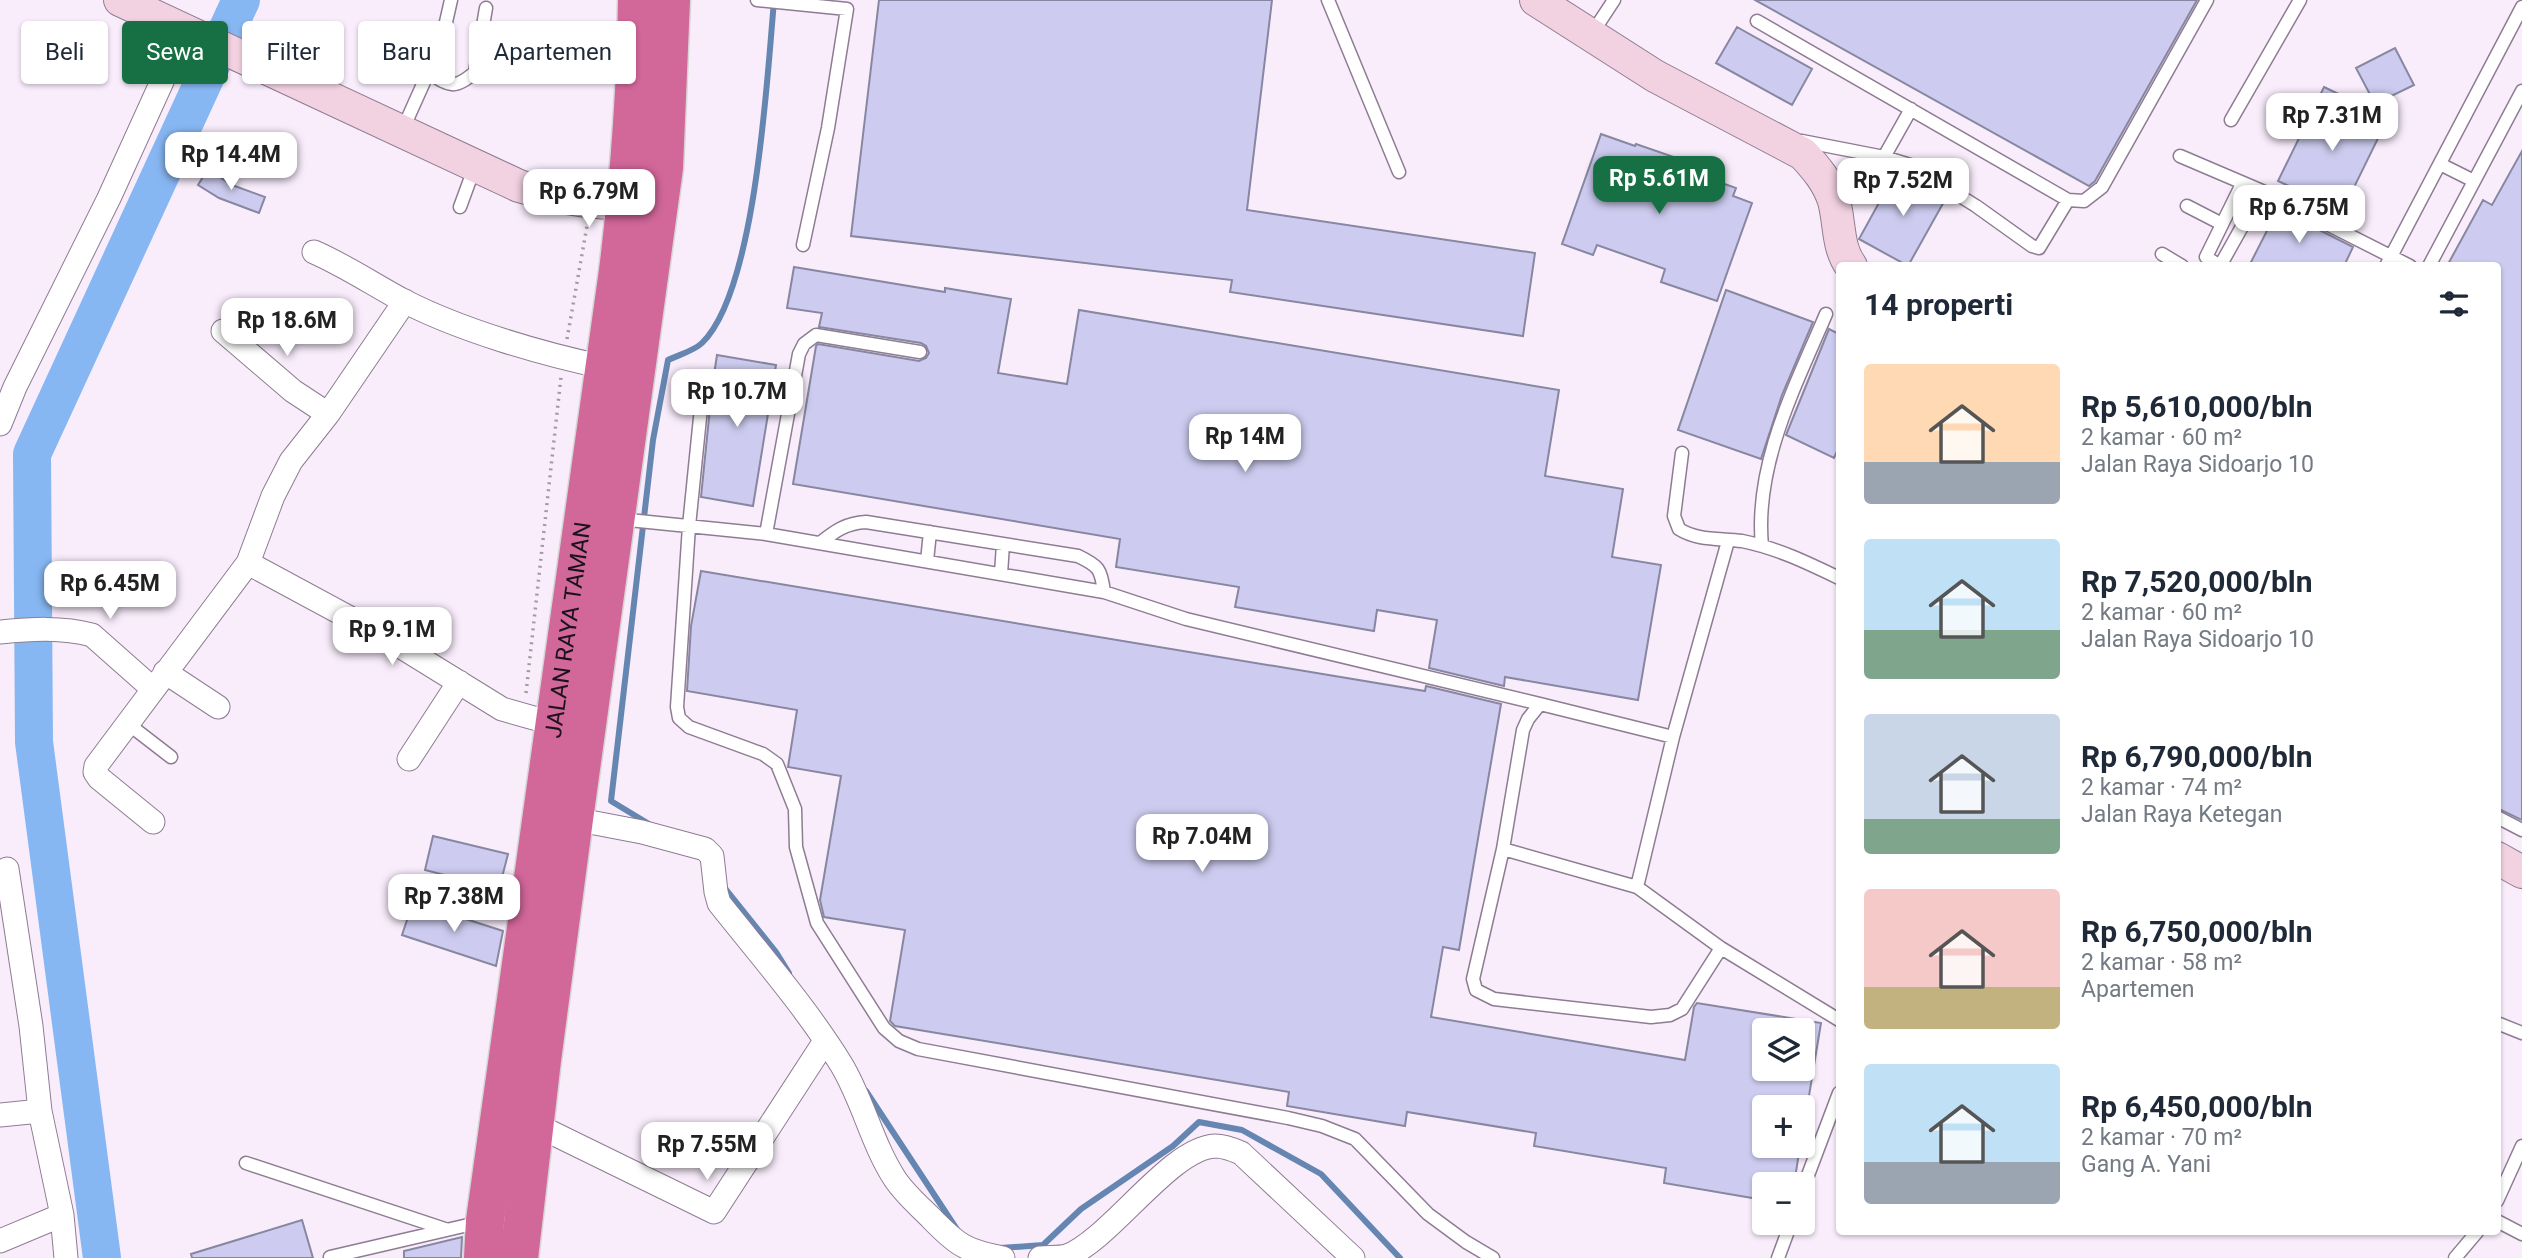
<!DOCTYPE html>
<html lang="id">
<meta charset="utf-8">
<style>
:root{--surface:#fff;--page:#f2f2f3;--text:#1f2937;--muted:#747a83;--accent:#177044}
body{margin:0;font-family:Roboto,sans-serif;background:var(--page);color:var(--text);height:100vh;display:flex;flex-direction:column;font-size:26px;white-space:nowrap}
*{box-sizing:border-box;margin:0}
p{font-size:23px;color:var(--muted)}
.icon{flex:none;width:38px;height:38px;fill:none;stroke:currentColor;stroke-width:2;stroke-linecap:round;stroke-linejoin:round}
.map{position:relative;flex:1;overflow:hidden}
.sheet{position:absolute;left:1836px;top:262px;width:665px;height:973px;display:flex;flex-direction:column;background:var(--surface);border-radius:7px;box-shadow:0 2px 5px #0004}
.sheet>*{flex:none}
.hud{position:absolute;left:21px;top:21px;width:665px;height:63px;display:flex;gap:14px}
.fabs{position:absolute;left:1752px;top:1018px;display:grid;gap:14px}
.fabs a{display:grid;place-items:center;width:63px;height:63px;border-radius:7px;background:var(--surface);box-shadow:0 2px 5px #0004;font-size:35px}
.price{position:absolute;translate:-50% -60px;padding:0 16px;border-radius:14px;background:#fff;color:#222;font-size:23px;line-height:46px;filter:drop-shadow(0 2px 4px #0008)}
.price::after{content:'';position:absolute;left:50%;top:42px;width:21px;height:16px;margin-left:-10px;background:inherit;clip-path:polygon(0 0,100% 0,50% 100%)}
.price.active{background:var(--accent);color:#fff}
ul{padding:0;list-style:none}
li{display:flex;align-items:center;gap:21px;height:175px;padding:0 28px}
li span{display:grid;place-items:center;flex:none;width:196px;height:140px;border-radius:7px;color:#555}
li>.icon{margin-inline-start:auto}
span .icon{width:84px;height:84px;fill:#fffc;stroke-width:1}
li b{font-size:30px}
h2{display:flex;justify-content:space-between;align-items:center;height:84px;padding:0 28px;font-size:30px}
.pill{padding:0 24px;border-radius:7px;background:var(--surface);box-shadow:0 2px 5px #0004;font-size:24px;line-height:63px}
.pill.active{background:var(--accent);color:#fff}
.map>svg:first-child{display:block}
</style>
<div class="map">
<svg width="2522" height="1258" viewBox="0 0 2522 1258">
<rect width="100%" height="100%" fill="#f9edfc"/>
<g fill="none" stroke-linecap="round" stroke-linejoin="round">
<path stroke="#6686b2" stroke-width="6" d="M649,824L611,801L653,440L668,360C678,355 694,351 702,343C756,291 767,78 774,1
M724,887L776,952L789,973
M866,1091L958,1231
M1000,1248L1043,1245L1081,1209L1173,1146L1199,1122L1242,1130L1321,1174L1400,1258"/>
<path stroke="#87b7f2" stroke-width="38" d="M102,1258L34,742L32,454L241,0"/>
</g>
<path fill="#cdccf0" stroke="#8787a1" stroke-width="2" fill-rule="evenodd" d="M879,0H1272L1247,210L1535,253L1523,336L1230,292L1232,280L851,236Z
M1755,0H2197L2095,181L2089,186Z
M1737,27L1812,69L1792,105L1716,63Z
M2395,48L2414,85L2375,104L2356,68Z
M2324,87L2388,118L2338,220L2286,193L2289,186L2278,181Z
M1601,134L1635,146L1636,144L1697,165L1694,173L1736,188L1733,196L1752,203L1717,301L1661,282L1665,269L1597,245L1593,255L1562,244Z
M2522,151V820L2497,808V266H2447L2483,200L2492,205Z
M208,169L232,185L265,197L259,213L219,198L198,185Z
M1897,170L1906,173L1946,198L1908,266L1859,239Z
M2278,209L2353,247L2344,266H2249Z
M794,267L945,292V288L1011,299L998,373L1067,384L1079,310L1559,390L1545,476L1623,489L1612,557L1661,565L1638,700L1505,677L1504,686L1429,668L1437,620L1377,610L1374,631L1235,607L1239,587L1116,567L1120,539L793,484L816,346L818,344L919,361L926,358L929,353L926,346L921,343L819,327L822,313L787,308Z
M1726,290L1813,322L1782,395L1761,459L1678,430Z
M1829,329L1839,334V447L1834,458L1786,435Z
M717,355L776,365L753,506L701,497L712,388Z
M701,571L1425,691L1426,686L1501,704L1459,950L1443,947L1431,1017L1685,1060L1694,1007L1697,1003L1821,1023L1807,1108H1764V1146H1800L1794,1185H1764V1200L1664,1183L1666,1168L1534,1146L1536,1133L1407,1112L1405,1126L1287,1106L1289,1092L895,1026L890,1021L905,930L824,917L820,900L841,776L788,767L797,710L687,691L691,626ZM1764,1031H1802V1069H1764Z
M433,836L508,854L499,889L425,870Z
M413,902L503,931L496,966L402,935Z
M302,1220L313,1258H192L191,1254Z
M462,1237L461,1258H404V1251Z"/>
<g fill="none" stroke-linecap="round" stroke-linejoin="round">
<g stroke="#8e7c92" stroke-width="15">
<path id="lane" d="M757,0L847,9L828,128L803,245
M1328,0L1399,172
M1757,21L2068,200
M1591,35L1614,0
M429,73C450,86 455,90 475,72L486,8
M2231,120L2300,0
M402,131L441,44L451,0
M1802,141L1884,157L1910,165L1976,206L2032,246L2039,248L2068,200L2084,201L2102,187L2207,0
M2180,156L2262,191
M1884,157L1911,109
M2440,164L2474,181
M2187,206L2222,224
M460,207L475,166
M2162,254L2182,266
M2220,266L2262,191L2410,266
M2220,266L2206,257L2242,184
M2386,266L2522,7
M2429,266L2522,91
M703,388L689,526L677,707L679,718L689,727L763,754L777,764L795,809L796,847L817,923L884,1028L899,1041L918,1049L1288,1118L1322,1126L1355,1139L1428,1214L1466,1242L1493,1258
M1682,453L1674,516L1679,529C1698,541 1720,538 1742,541C1777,548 1808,563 1839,578
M619,519L766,534L1104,592L1186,619L1540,704
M766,534L799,354L804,344L816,335L920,352
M820,543C835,531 846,523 866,522L1078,556C1099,566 1101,569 1104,592
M1762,546C1754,465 1795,387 1826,314
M927,561L930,532
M1001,574L1003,544
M127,723L171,757
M1673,737L1540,704L1528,719L1523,730L1503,849L1473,979L1476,990L1494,999L1651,1017L1670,1015L1682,1009L1721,948
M2497,817L2522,830
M1503,849L1637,887L1721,948L1839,1020
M1637,887L1673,737L1728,541
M2497,1023L2522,1033
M246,1163L445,1229
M1802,1191L1839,1093
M2497,1201L2522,1146
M2497,1221L2522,1234
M330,1257L481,1222
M1778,1258L1791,1223
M2455,1258L2477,1232"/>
</g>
<g stroke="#8e7c92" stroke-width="25">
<path id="street" d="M314,252C346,266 374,285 404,301C460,330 542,354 604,367
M223,331L293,391L328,414
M0,424L15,387L109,198L185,31
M248,563L387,638L502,709L555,724
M0,632C31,629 62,627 92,635L153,689
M165,672L218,707
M409,759L459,682
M574,819L642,832L705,849L712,856L716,892L719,903C761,956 805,1006 841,1064C863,1100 872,1144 895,1179C905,1194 919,1206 931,1218C957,1245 966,1251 1003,1258
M153,822L99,778L95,772L96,766L248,563L273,496L291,461L328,414L405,301
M7,869L31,1026L40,1111L62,1215L66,1258
M0,1115L40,1111
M534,1124L714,1212L825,1041
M0,1241L62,1215
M1040,1258C1048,1257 1060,1258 1067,1256C1111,1239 1170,1148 1215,1146C1224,1146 1232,1149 1241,1153L1353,1258"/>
</g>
<g stroke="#8e7c92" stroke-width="34">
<path id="secondary" d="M120,0L519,186C562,199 602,206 647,203
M1536,0L1655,76L1803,154C1816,168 1828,182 1834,201C1840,223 1837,247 1851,266
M2497,858L2522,872"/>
</g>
<g stroke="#d6d5d6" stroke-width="41">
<g id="highway">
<path id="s1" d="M483,1258L485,1221L618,271C629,181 636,91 637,0"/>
<path d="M519,1258L542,1060L574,819L664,168L671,0"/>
</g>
</g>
<path stroke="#a399a5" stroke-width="3.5" stroke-dasharray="2 5" stroke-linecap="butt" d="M567,339L587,226
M526,693L561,377"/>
<use href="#lane" stroke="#fff" stroke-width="12"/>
<use href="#street" stroke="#fff" stroke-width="23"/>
<use href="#secondary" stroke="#f2d1e1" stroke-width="32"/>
<use href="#highway" stroke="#d2679a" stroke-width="38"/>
</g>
<g text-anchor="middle" stroke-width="5" stroke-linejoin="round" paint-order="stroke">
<g font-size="23" fill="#1a131b" stroke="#fff">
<text dy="8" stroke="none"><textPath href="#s1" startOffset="634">JALAN RAYA TAMAN</textPath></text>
</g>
</g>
</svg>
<div class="fabs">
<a><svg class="icon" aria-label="layers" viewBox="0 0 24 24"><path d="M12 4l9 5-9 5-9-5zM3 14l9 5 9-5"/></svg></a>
<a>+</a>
<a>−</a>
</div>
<b class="price" style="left:2332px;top:153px">Rp 7.31M</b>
<b class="price" style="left:231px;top:192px">Rp 14.4M</b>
<b class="price active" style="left:1659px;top:216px">Rp 5.61M</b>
<b class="price" style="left:1903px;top:218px">Rp 7.52M</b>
<b class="price" style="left:589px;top:229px">Rp 6.79M</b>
<b class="price" style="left:2299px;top:245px">Rp 6.75M</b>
<b class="price" style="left:287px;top:358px">Rp 18.6M</b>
<b class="price" style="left:737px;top:429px">Rp 10.7M</b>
<b class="price" style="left:1245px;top:474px">Rp 14M</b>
<b class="price" style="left:110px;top:621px">Rp 6.45M</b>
<b class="price" style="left:392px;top:667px">Rp 9.1M</b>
<b class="price" style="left:1202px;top:874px">Rp 7.04M</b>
<b class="price" style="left:454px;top:934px">Rp 7.38M</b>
<b class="price" style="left:707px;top:1182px">Rp 7.55M</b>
<div class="hud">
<a class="pill">Beli</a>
<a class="pill active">Sewa</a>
<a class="pill">Filter</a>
<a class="pill">Baru</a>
<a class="pill">Apartemen</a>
</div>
<section class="sheet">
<h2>14 properti<svg class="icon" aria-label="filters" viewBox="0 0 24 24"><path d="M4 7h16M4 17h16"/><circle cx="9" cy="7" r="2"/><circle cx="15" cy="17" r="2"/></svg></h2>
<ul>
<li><span style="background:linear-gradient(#ffd9b3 70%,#9aa5b1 0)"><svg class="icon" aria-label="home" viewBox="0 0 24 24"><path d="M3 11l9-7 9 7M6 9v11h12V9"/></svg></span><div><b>Rp 5,610,000/bln</b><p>2 kamar · 60 m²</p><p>Jalan Raya Sidoarjo 10</p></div></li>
<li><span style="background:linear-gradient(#bfe0f5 65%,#7fa58c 0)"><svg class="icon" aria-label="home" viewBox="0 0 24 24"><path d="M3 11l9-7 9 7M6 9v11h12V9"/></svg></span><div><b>Rp 7,520,000/bln</b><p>2 kamar · 60 m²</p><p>Jalan Raya Sidoarjo 10</p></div></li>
<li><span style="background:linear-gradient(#c9d6e8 75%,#7fa58c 0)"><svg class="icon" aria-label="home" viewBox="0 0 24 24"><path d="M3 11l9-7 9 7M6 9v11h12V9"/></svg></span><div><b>Rp 6,790,000/bln</b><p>2 kamar · 74 m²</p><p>Jalan Raya Ketegan</p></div></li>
<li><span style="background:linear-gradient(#f6c9c9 70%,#c2b280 0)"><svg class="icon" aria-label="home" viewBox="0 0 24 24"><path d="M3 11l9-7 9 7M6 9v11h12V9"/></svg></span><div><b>Rp 6,750,000/bln</b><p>2 kamar · 58 m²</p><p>Apartemen</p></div></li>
<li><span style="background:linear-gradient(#bfe0f5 70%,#9aa5b1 0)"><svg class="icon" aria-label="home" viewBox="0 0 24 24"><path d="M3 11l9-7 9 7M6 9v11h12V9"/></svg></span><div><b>Rp 6,450,000/bln</b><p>2 kamar · 70 m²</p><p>Gang A. Yani</p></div></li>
</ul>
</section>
</div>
